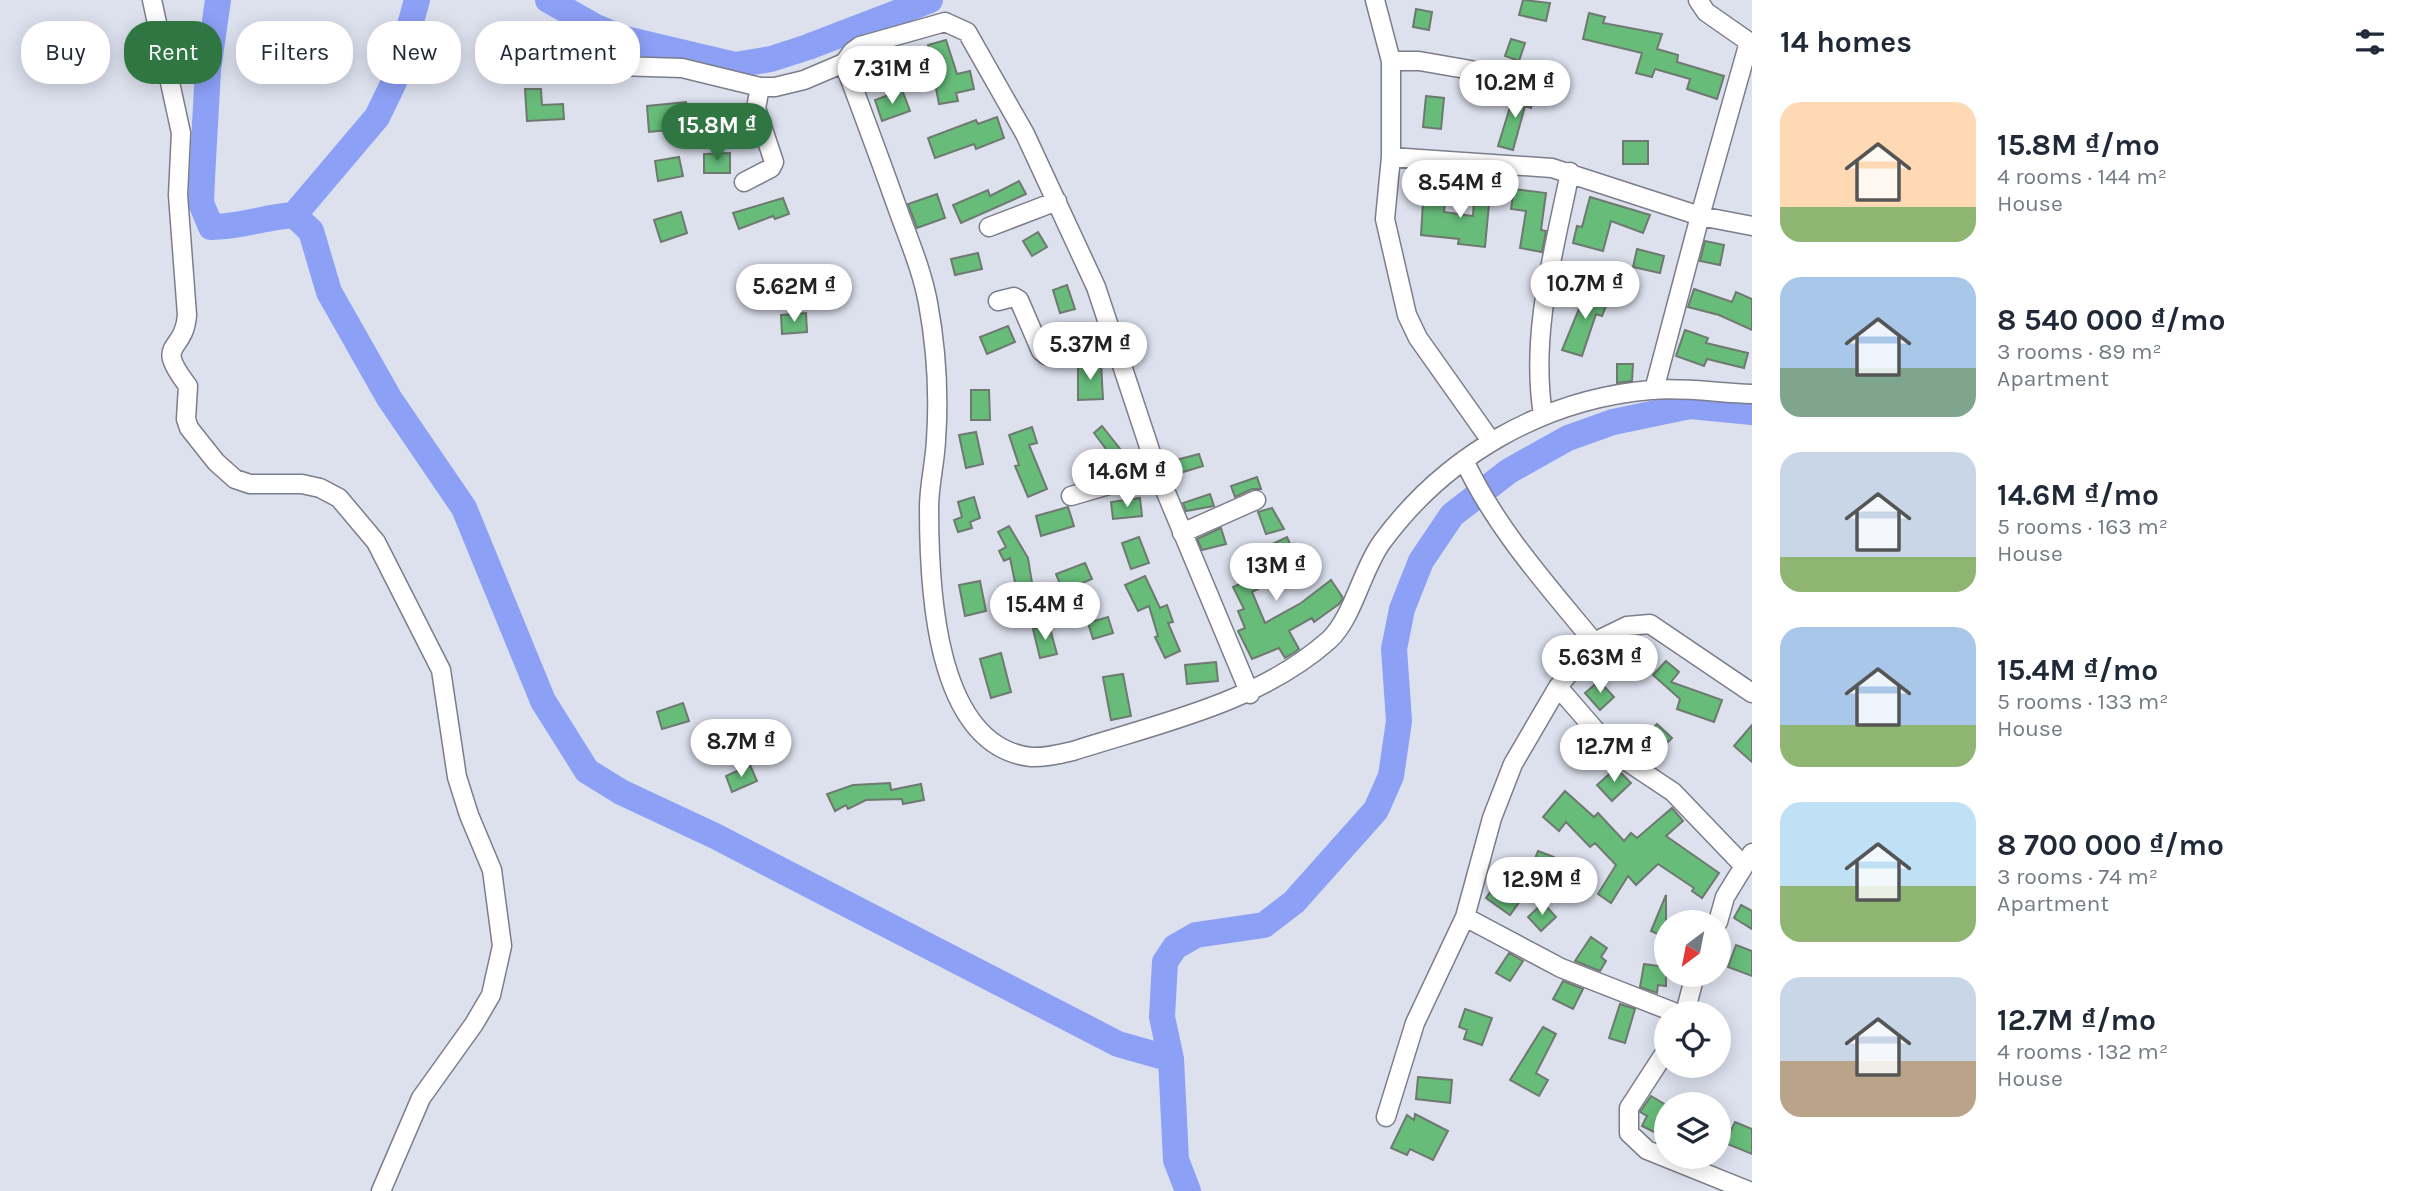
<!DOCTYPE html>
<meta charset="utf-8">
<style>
:root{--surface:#fff;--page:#f6f6f7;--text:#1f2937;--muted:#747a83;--accent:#307642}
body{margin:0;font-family:Karla,sans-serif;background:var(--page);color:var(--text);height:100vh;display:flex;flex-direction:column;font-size:26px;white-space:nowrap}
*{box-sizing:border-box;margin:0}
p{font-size:23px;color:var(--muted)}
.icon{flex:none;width:38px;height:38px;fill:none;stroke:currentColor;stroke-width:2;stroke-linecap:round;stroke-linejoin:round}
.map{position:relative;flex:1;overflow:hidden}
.sheet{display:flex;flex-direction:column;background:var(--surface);width:665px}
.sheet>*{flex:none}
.hud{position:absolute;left:21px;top:21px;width:665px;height:63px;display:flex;gap:14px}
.needle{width:46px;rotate:212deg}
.fabs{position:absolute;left:1654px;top:910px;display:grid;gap:14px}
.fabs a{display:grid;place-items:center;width:77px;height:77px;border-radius:50%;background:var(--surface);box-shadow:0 4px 18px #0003;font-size:35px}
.price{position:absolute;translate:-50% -60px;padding:0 16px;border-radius:24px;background:#fff;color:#222;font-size:23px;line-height:46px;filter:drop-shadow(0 2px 4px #0008)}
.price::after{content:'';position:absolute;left:50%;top:42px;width:21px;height:16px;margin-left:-10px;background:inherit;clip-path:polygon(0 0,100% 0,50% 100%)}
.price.current{background:var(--accent);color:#fff}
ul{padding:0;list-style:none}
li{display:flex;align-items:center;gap:21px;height:175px;padding:0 28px}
li span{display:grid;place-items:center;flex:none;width:196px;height:140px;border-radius:21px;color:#555}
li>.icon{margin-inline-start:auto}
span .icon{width:84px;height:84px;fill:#fffc;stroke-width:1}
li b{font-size:30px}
h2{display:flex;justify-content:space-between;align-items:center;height:84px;padding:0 28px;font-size:30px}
.tag{padding:0 24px;border-radius:28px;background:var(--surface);box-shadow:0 4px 18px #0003;font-size:24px;line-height:63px}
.tag.current{background:var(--accent);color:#fff}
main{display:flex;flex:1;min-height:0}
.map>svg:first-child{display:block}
</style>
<main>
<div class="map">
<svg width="1752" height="1191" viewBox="0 0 1752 1191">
<rect width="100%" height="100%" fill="#dde1ee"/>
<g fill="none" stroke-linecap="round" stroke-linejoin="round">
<path stroke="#8ca0f6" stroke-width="26" d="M218,0L208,70L202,178L201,203L211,227C242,227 264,217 294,215L311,231L329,292L389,398L464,508L543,701L587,771L621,792L715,836L1118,1044L1171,1059
M548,0L596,27L625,39L735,65L771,59L808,47L930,0
M294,215L377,117L394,82L417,0
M1188,1191L1176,1160L1171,1059L1162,1017L1165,962L1175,947L1196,935L1264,925L1294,902L1376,810L1391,776L1399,721L1394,649L1402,609L1421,561L1452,515L1509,471L1568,438L1613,422L1690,406L1752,412"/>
</g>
<path fill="#67bc7a" stroke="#6e7970" stroke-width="2" d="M1523,0L1550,3L1546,21L1519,15Z
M1416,9L1432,12L1429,30L1413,27Z
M1589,13L1605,17L1603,23L1662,34L1657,49L1678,55L1677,62L1724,76L1717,99L1687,89L1690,79L1655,69L1652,77L1636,73L1642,53L1583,39Z
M1511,39L1525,43L1519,61L1505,56Z
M946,40L957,74L970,71L974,89L956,93L958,101L939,104L934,78L939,77L928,45Z
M887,56L895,71L866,88L857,65L862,59L867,68Z
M525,89H541L542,105L563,104L564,119L527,121Z
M902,90L910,111L882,121L875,100Z
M1515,91L1534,97L1531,108L1525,106L1513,150L1498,146Z
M1426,96L1444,98L1441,129L1423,127Z
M686,102L688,128L649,132L647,106Z
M997,117L1004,138L976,149L974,144L935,158L928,138L976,120L978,124Z
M1623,141H1648V164H1623Z
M730,153V173H704V154Z
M679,157L683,176L658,181L655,161Z
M1019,181L1026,194L961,223L953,205L988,190L990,196Z
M1475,182L1491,183L1485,247L1458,244L1459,239L1421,235L1423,202L1445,204L1444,212L1473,216Z
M1514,189L1546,193L1541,230L1546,231L1542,252L1520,248L1526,211L1511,209Z
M937,194L945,218L917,228L908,204Z
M1590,197L1650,215L1643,233L1611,221L1603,251L1573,243L1577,226L1582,227Z
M783,198L789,214L775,219L773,216L739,229L733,213Z
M681,212L687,233L661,242L654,220Z
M1038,232L1047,247L1032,256L1023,241Z
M1705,241L1724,245L1720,265L1700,261Z
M1637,249L1664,256L1660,273L1633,267Z
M978,253L982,269L955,275L951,259Z
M1067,285L1075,309L1060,313L1053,290Z
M1588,287L1610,296L1602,316L1596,314L1582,356L1562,350Z
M1694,289L1732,302L1736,292L1752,299V330L1719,315L1688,307Z
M806,313L807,332L782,334L781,315Z
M1008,326L1015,342L987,354L980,337Z
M1685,330L1708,338L1706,343L1748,353L1744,368L1707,359L1704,366L1676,356Z
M1101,363L1103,399L1078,400V364Z
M1617,364H1633L1632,381L1617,383Z
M971,390H989L990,420H971Z
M1102,426L1121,450L1112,457L1094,433Z
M1032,427L1037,443L1029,445L1047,489L1028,497L1015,466L1019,465L1009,435Z
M976,432L983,464L966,468L959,435Z
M1199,454L1203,466L1180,473L1176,460Z
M1257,477L1261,489H1252L1235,497L1231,486Z
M1210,494L1214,506L1186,511L1183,503Z
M974,497L980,518L970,522L972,528L958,532L954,520L962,517L958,502Z
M1140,498L1142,516L1113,519L1111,502Z
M1068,507L1074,526L1041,536L1036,516Z
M1272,508L1284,529L1266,534L1258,512Z
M1009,526L1028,558L1033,589L1017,592L1010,558L1004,561L999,551L1006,547L998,532Z
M1221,528L1226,544L1202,550L1197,539Z
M1139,537L1149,563L1131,569L1122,543Z
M1287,537L1296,559L1277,567L1281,577L1252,592L1265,623L1301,603L1331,580L1343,598L1339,604L1314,622L1312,618L1289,631L1299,649L1295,652L1285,658L1279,648L1252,659L1238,631L1245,628L1238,611L1244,609L1233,587L1242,583L1233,564L1272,551L1270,545Z
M1085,563L1092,579L1063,591L1056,574Z
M1145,576L1160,608L1167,605L1173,622L1168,623L1180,651L1165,658L1155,637L1158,636L1149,606L1138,611L1125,585Z
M980,581L986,611L965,616L959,585Z
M1108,617L1113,633L1093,639L1088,623Z
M1049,625L1057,654L1040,658L1033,629Z
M1001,653L1011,692L991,698L980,659Z
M1666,661L1679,672L1671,682L1722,700L1714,722L1677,709L1680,699L1653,675Z
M1216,662L1218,681L1187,684L1185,665Z
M1123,674L1131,716L1111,720L1103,677Z
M1599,681L1614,697L1600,710L1585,693Z
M683,703L689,721L662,729L657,712Z
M1657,724L1672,738L1652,758L1637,745Z
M1752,725V762L1734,746Z
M750,765L757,781L732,792L726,776Z
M1616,768L1631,783L1612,801L1597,785Z
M890,783L891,790L921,784L924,800L903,804L902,799L866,800L848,809L846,805L835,811L827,794L853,785Z
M1565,791L1594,817L1598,813L1624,841L1631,833L1637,838L1672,808L1683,821L1666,836L1719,873L1702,898L1692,891L1694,888L1658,864L1636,885L1628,876L1611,903L1598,894L1616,865L1595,843L1590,847L1566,822L1559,831L1543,817Z
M1538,851L1554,857L1548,870L1557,874L1550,891L1526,881Z
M1496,884L1520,901L1510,915L1486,898Z
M1666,895V938L1651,931Z
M1543,903L1556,917L1541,931L1528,917Z
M1741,905L1752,911V929L1734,918Z
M1591,937L1607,948L1601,957L1606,961L1600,971L1575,961Z
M1736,945L1752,951V976L1728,967Z
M1509,953L1523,961L1510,981L1496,973Z
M1644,964L1666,967V986L1658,985L1657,993L1640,987Z
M1563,981L1583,989L1573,1009L1553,999Z
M1620,1004L1635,1009L1625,1043L1609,1038Z
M1465,1009L1492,1018L1482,1045L1464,1039L1467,1030L1459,1027Z
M1543,1027L1556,1034L1536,1073L1548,1080L1539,1096L1510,1080Z
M1418,1077L1452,1080L1450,1103L1416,1099Z
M1651,1096L1666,1105V1116L1656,1133L1642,1126L1647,1116L1640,1112Z
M1415,1114L1448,1131L1433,1160L1410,1149L1407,1155L1391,1148L1407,1115L1414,1120Z
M1735,1122L1752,1129V1154L1725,1143Z"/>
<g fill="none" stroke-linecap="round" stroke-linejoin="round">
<g stroke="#7b7e8a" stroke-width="21">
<path id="minor" d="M152,0L181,133L178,195L187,315C184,355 153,340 188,386L186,419L189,428L216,462L235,479L250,484H302L320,488L339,498L376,542L441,670L457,777L469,815L492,870L502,946L491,995L474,1024L421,1098L381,1191
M1375,0L1391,61V157L1385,219L1407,315L1418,338L1491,441
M1698,0L1706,12L1749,42L1700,216L1752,226
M1391,61H1419L1471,70
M844,63C862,111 880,159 897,207C908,238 922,270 928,303C936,346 939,396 936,440C935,463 929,485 929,508C929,581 933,746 1031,757C1046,758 1059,754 1073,751C1160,723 1258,703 1329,640C1353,618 1362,569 1382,542C1446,455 1544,399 1651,390C1684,387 1719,393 1752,394
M551,64L682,68L760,87H775L804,80L844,63L852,52L860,46L945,22L967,32L1025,134L1096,287L1157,471L1250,694
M1391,157L1552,168L1700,216L1654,390
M744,182L771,168L774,162L756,108L760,87
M989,227L1057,201
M998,301L1014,297L1019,300L1041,351L1046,355L1114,342
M1543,415C1530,333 1554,252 1570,172
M1464,460C1495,527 1547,585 1594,642
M1071,496L1157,471
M1182,533L1256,500
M1558,687L1616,754L1673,792L1743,865
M1465,917L1561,968L1676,1013
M1718,922L1725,897L1752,853
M1685,1013L1695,975
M1666,1051L1629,1108V1133L1647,1150L1749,1191
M1386,1117L1415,1023L1465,917L1492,818L1513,764L1558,687L1594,642L1627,626L1650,624L1752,693"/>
</g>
<use href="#minor" stroke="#fff" stroke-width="18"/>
</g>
</svg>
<div class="fabs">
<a><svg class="needle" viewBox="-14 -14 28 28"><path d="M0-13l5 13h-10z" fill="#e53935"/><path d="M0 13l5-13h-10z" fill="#747a83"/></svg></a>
<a><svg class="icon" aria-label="locate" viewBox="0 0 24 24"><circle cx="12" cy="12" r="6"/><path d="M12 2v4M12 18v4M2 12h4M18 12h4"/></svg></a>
<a><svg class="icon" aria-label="layers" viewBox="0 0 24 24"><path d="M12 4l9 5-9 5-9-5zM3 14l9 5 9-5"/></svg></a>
</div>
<b class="price" style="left:892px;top:106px">7.31M ₫</b>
<b class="price" style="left:1515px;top:120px">10.2M ₫</b>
<b class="price current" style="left:717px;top:163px">15.8M ₫</b>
<b class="price" style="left:1460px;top:220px">8.54M ₫</b>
<b class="price" style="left:1585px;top:321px">10.7M ₫</b>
<b class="price" style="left:794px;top:324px">5.62M ₫</b>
<b class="price" style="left:1090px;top:382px">5.37M ₫</b>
<b class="price" style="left:1127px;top:509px">14.6M ₫</b>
<b class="price" style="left:1276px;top:603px">13M ₫</b>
<b class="price" style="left:1045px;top:642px">15.4M ₫</b>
<b class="price" style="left:1600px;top:695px">5.63M ₫</b>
<b class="price" style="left:741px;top:779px">8.7M ₫</b>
<b class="price" style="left:1614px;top:784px">12.7M ₫</b>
<b class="price" style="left:1542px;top:917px">12.9M ₫</b>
<div class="hud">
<a class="tag">Buy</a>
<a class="tag current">Rent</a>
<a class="tag">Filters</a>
<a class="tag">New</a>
<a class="tag">Apartment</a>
</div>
</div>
<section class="sheet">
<h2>14 homes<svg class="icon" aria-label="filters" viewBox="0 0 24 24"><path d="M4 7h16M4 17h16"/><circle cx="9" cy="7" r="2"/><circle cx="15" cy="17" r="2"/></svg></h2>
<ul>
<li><span style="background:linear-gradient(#ffd9b3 75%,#8fb573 0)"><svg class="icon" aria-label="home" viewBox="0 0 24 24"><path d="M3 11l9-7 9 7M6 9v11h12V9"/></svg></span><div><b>15.8M ₫/mo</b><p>4 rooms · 144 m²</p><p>House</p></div></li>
<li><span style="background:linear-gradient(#a9c7e8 65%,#7fa58c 0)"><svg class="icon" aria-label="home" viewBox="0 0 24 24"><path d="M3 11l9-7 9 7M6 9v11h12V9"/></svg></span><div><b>8 540 000 ₫/mo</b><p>3 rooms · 89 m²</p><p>Apartment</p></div></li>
<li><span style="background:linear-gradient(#c9d6e8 75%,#8fb573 0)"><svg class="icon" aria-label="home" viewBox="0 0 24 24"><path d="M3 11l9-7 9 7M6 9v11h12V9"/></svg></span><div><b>14.6M ₫/mo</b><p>5 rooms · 163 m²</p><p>House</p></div></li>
<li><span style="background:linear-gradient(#a9c7e8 70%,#8fb573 0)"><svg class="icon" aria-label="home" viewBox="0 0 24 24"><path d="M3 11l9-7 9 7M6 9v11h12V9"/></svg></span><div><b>15.4M ₫/mo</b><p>5 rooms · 133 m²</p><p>House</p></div></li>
<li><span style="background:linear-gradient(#bfe0f5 60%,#8fb573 0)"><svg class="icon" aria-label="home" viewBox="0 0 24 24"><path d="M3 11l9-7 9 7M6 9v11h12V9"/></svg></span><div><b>8 700 000 ₫/mo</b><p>3 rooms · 74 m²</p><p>Apartment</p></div></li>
<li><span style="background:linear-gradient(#c9d6e8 60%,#b9a48a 0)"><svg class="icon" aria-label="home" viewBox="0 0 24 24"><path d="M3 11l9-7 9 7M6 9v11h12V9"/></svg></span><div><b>12.7M ₫/mo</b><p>4 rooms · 132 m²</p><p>House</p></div></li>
</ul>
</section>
</main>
